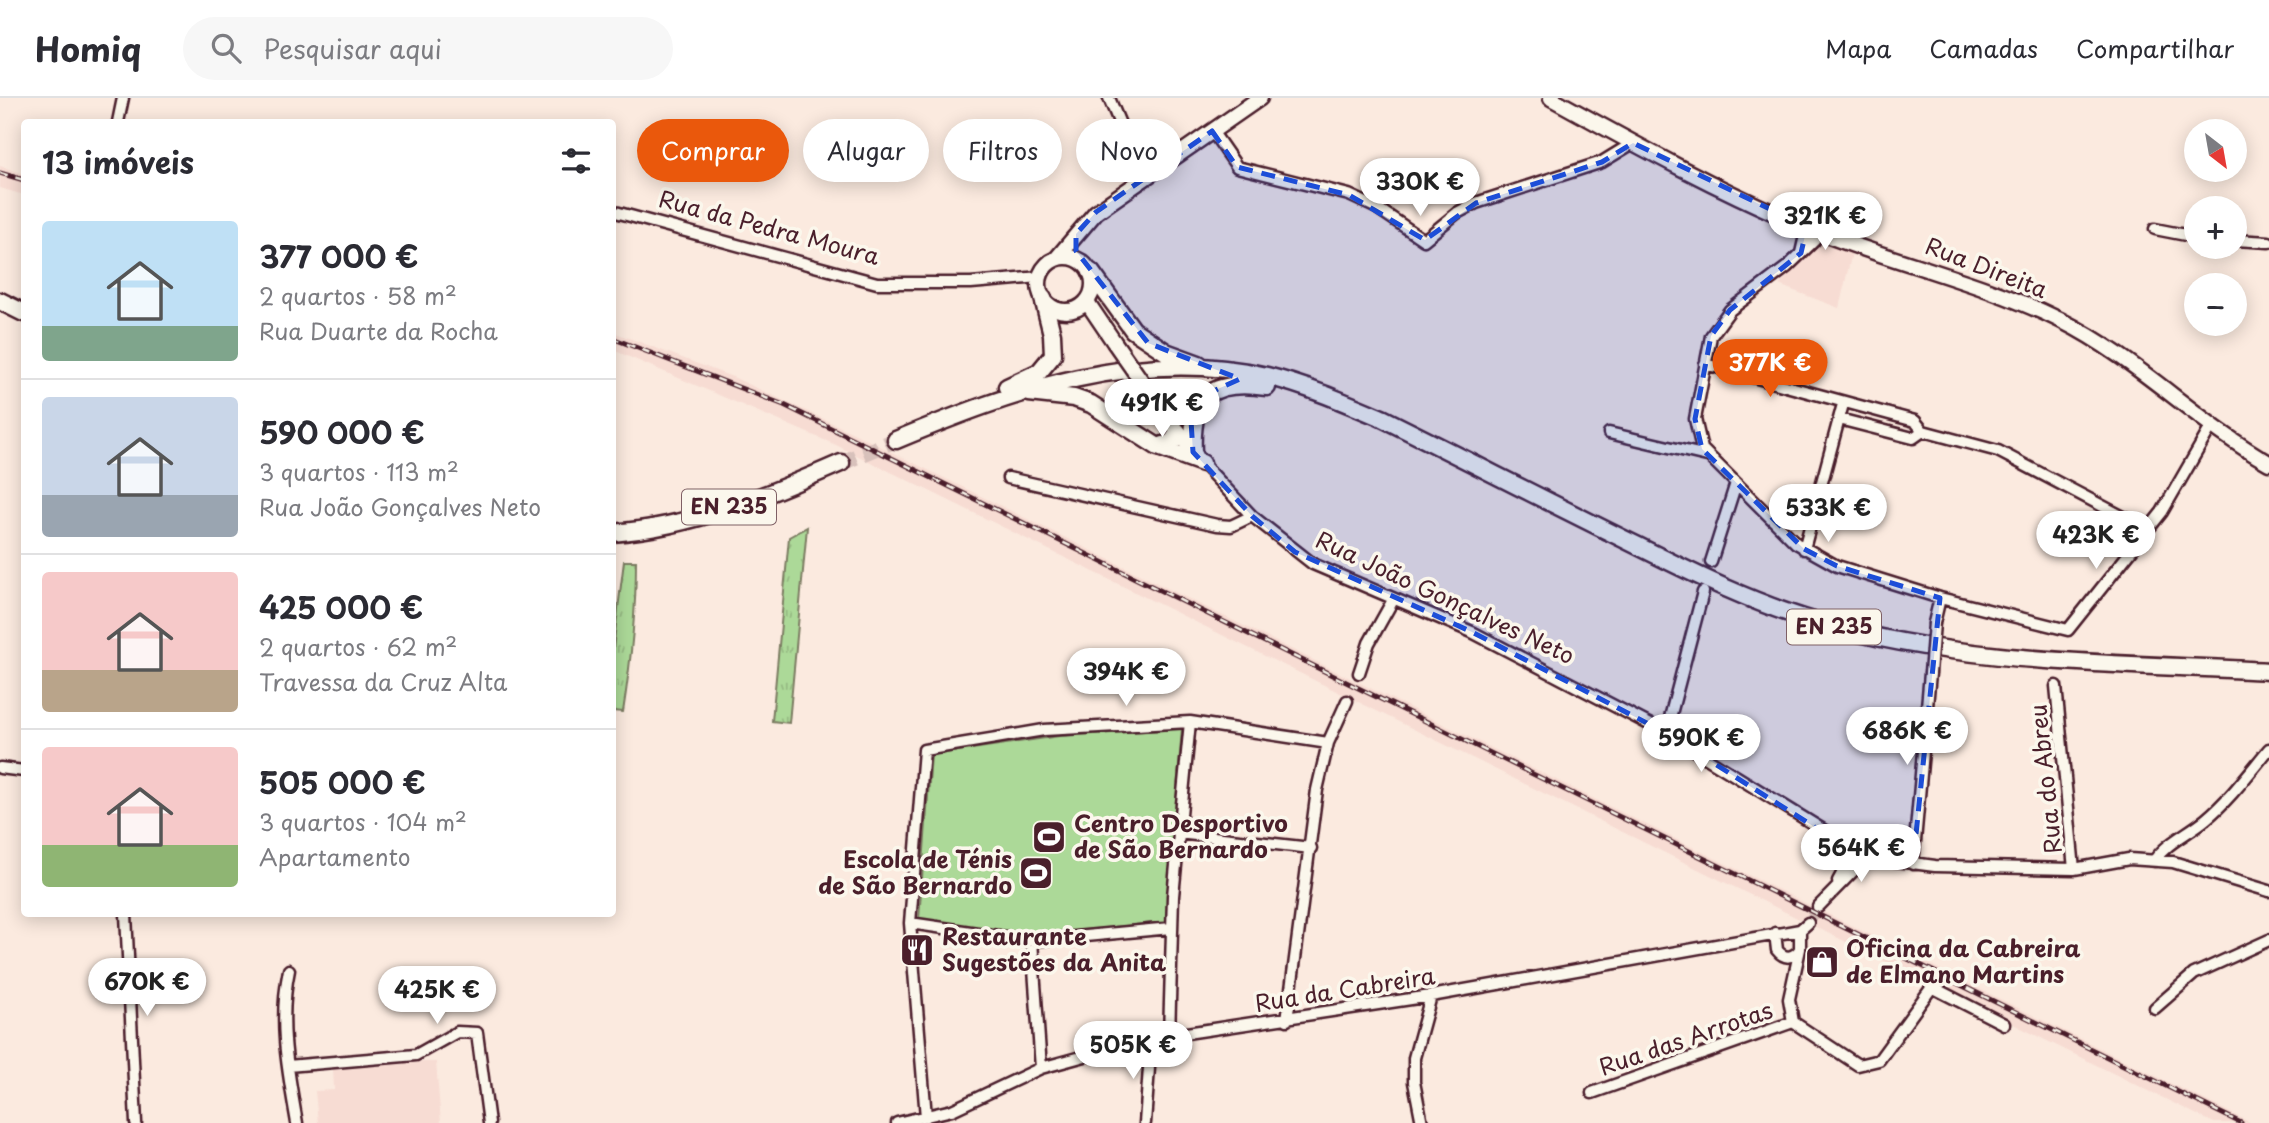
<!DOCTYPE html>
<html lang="pt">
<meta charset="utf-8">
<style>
:root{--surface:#fff;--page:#f7f7f7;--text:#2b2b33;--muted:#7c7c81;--line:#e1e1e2;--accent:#ea580c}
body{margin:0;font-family:"Playpen Sans",sans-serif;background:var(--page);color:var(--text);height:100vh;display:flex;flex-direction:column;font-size:26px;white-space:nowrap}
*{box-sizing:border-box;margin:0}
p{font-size:23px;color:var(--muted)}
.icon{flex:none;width:38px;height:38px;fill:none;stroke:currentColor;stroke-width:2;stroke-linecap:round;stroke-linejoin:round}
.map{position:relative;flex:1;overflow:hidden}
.side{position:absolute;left:21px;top:21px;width:595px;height:798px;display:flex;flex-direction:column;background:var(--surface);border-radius:7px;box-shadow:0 4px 18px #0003}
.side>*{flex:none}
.hud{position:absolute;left:637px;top:21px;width:665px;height:63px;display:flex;gap:14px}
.needle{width:46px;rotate:149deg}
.tools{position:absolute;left:2184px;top:21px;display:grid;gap:14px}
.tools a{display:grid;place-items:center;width:63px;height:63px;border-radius:50%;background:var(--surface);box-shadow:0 4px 18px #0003;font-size:35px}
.price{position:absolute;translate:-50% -60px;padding:0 16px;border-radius:24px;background:#fff;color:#222;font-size:23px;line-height:46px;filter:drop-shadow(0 2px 4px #0008)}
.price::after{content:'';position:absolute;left:50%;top:42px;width:21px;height:16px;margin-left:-10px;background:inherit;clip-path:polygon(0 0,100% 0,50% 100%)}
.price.current{background:var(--accent);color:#fff}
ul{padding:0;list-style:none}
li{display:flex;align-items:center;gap:21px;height:175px;padding:0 21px}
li+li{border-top:2px solid var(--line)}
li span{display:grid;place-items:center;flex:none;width:196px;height:140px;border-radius:7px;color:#555}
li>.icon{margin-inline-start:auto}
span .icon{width:84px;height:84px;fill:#fffc;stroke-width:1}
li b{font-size:30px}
h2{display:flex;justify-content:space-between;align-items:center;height:84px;padding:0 21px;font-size:30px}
.pill{padding:0 24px;border-radius:32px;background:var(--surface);box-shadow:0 4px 18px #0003;font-size:24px;line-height:63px}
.pill.current{background:var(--accent);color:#fff}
header{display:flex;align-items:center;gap:42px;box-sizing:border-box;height:98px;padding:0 35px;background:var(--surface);border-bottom:2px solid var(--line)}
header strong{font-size:33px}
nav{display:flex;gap:38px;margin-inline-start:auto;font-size:24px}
.search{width:490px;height:63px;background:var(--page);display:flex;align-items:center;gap:18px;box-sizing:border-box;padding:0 24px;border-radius:38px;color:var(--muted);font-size:26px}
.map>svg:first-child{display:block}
</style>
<header>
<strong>Homiq</strong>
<div class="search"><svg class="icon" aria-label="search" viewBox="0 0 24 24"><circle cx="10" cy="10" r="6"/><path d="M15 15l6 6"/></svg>Pesquisar aqui</div>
<nav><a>Mapa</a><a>Camadas</a><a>Compartilhar</a></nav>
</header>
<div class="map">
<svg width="2269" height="1025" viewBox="0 0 2269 1025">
<defs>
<pattern id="grass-tufts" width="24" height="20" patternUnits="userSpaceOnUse" patternTransform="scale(1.75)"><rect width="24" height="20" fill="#acd998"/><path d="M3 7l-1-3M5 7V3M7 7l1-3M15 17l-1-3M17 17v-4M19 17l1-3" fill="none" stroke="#96ba83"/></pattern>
</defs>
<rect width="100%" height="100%" fill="#fbeadf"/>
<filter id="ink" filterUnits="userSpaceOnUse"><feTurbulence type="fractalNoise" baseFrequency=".0143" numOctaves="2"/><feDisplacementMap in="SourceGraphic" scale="14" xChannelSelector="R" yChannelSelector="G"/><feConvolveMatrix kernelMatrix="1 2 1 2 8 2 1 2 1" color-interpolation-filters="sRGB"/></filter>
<g filter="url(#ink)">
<path fill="#f7dcd3" d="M0,68L24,76V97L0,90Z
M1821,144L1852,155L1839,210L1779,187Z
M613,234L735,280L847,332L2251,1025H2214L836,347L613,252Z
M410,964H436L441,1025H318L315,993L334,992L333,970Z"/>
<path fill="url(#grass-tufts)" stroke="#7b7c62" stroke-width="2" d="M807,429L789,625L772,623L789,439Z
M624,463H636C636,514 631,563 623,614L613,613V551Z"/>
<path fill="#acd998" stroke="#7b7c62" stroke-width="2" d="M1182,631L1166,824L1033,837L919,821L931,657L1059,638Z"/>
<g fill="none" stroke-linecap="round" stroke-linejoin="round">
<path stroke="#d8c1bb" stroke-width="10" stroke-dasharray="10 5" stroke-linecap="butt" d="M1808,825L1818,809"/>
<path stroke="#d8c1bb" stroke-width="16" stroke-dasharray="16 8" stroke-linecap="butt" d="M841,365L896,342"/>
<g stroke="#4a1f2b" stroke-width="15">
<path id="street" d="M1109,0L1138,69L1146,78
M118,24L123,0
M1212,33L1237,69L1349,97L1377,110L1424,142L1457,115L1476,105L1602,64L1633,45
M612,113L877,185H971L1040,179
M2155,131L2196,139
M1817,133L1814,143L1787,169L1730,212L1711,238L1695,321L1702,351L1796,445L1837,468L1940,500L2068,532L2162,414L2211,329
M2235,142L2269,144
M1801,155L1807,129
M1705,266L1915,323L1923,333L1913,340L1839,321
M1923,333L1998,353L2148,432
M1609,335L1707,358
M1202,365L1252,418L1313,466L1472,534L1666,635L1867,759L1935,768L2074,771L2129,761L2173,764L2269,793
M1008,380L1217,427L1231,428L1252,418
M1804,451L1843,306
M1711,464L1736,385
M1934,525L1940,500
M1359,575L1369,545L1393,502
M2056,588L2074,771
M1666,635L1703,494
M0,670L24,673
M1178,735L1311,750
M2154,763C2167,744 2188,736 2206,721C2230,701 2249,675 2269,651
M1913,766L1930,575
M1838,783L1854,754
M1818,809L1867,759
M126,816L136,1025
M910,825L1032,843L1171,830
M1775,835L1777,852C1784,861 1793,861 1800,851V832
M1032,843L1041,970
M1800,851L1789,901L1793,924L1858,967L1879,962L1932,889L2004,926
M289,872C278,924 288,973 297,1025
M2155,910L2194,876L2269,842
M1287,922L1317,692L1328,645L1347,603
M1169,938L1173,798L1190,624
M288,968L416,957L457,934L477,935L489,1025
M1592,995L1793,924
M926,1019L910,825L924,652L1044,632L1190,624L1328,645
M897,1025L952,1012L1041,970L1147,941L1431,898L1800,832L1808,825
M1145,1025L1149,970L1147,941
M1422,1025L1414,984V960L1431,898"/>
</g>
<g stroke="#4a1f2b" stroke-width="19">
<path id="secondary" d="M1551,0C1638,48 1725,96 1816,133C1896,165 1983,184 2060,222C2137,260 2195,323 2269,365
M1039 186a27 27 0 1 1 54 0a27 27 0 1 1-54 0Z
M1057,160L1096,114L1260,0
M1087,204L1114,244
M1149,294L1196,358"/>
</g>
<g stroke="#4a1f2b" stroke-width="21">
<path id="primary" d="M1091,174L1133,232L1166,254L1199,266
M0,203L24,215
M1007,289L1039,274L1053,257L1052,236L1043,200
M1029,295L1074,300L1091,306L1158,349L1202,365
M896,342C1014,293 1137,248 1267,278C1307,288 1344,304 1382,320C1467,362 1552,406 1638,448C1696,477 1755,506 1817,524C1963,567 2118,565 2269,573
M1158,349L1172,344L1178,334
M1193,354C1190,297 1211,281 1267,289
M612,435C693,429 768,397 841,365"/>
</g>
<use href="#street" stroke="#fbf7ec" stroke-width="10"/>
<use href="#secondary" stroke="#fbf7ec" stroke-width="14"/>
<use href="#primary" stroke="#fbf7ec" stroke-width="16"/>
<g stroke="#4a1f2b" stroke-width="5">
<path id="rail" d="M0,75L24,82
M612,240L784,307L2241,1025"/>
</g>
<use href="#rail" stroke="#fbf7ec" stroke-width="2.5" stroke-dasharray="8" stroke-linecap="butt"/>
<g stroke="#4a1f2b" stroke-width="15" stroke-linecap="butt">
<path id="street-bridge" d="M1930,575L1934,525"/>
</g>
<g stroke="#4a1f2b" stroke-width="19" stroke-linecap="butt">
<path id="secondary-bridge" d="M1114,244L1149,294"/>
</g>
<use href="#street-bridge" stroke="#fbf7ec" stroke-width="10"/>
<use href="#secondary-bridge" stroke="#fbf7ec" stroke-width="14"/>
</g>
</g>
<path fill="#1d4ed8" fill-opacity="0.2" stroke="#1d4ed8" stroke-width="5" stroke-dasharray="14 9" stroke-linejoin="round" d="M1212,33L1237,69L1349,97L1425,142L1476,105L1602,64L1633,45L1807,129L1801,155L1730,212L1711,238L1695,321L1702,351L1804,451L1837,468L1940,500L1913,766L1854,754L1666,635L1472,534L1295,454L1252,418L1193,354L1191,323L1209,295L1240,281L1148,245L1076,153V136L1096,114Z"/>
<defs>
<g id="stadium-square" transform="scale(1.75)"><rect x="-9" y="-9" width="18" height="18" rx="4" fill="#4a1f2b" stroke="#fbf7ec"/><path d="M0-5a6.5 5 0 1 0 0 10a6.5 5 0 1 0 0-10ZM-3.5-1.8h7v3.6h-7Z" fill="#fff"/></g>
<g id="restaurant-square" transform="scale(1.75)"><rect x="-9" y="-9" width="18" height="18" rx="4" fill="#4a1f2b" stroke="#fbf7ec"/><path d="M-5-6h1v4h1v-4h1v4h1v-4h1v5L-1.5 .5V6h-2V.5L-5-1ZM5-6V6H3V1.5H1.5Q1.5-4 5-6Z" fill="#fff"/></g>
<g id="shop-square" transform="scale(1.75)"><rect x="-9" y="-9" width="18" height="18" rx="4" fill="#4a1f2b" stroke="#fbf7ec"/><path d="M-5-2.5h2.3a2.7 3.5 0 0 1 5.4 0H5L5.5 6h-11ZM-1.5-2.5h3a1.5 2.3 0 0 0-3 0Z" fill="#fff"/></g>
</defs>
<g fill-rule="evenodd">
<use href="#stadium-square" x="1049" y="739"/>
<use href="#stadium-square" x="1036" y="775"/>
<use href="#restaurant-square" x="917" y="852"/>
<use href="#shop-square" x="1822" y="864"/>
</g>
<g text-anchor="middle" stroke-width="7" stroke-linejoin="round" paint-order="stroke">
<g fill="#fbf7ec" stroke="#7f6065" stroke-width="2">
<rect x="682" y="391.5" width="94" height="35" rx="5"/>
<rect x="1787" y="511.5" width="94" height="35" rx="5"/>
</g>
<g font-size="21" font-weight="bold" fill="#4a1f2b">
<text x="729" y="416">EN 235</text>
<text x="1834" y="536">EN 235</text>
</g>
<g font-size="23" fill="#4a1f2b" stroke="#fbf7ec">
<text transform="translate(769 130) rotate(15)" y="8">Rua da Pedra Moura</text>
<text transform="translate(1986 170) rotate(21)" y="8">Rua Direita</text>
<text transform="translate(1445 500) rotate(25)" y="8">Rua João Gonçalves Neto</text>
<text transform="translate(2046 681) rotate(-96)" y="8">Rua do Abreu</text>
<text transform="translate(1345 892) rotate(-9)" y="8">Rua da Cabreira</text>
<text transform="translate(1686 941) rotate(-19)" y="8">Rua das Arrotas</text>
</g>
<g font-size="23" font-weight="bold" fill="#4a1f2b" stroke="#fbf7ec" text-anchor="start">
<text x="1074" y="734">Centro Desportivo<tspan x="1074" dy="26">de São Bernardo</tspan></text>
<text x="1012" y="770" text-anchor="end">Escola de Ténis<tspan x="1012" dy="26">de São Bernardo</tspan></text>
<text x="942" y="847">Restaurante<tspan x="942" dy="26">Sugestões da Anita</tspan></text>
<text x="1846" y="859">Oficina da Cabreira<tspan x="1846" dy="26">de Elmano Martins</tspan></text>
</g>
</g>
</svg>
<div class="tools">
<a><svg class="needle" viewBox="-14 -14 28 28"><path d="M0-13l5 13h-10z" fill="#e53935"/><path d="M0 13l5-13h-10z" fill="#7c7c81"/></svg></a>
<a>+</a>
<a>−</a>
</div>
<b class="price" style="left:1420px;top:120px">330K €</b>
<b class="price" style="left:1825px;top:154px">321K €</b>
<b class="price current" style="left:1770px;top:301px">377K €</b>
<b class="price" style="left:1162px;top:341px">491K €</b>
<b class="price" style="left:1828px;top:446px">533K €</b>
<b class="price" style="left:2096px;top:473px">423K €</b>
<b class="price" style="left:1126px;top:610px">394K €</b>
<b class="price" style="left:1907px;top:669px">686K €</b>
<b class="price" style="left:1701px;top:676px">590K €</b>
<b class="price" style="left:1861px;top:786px">564K €</b>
<b class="price" style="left:147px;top:920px">670K €</b>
<b class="price" style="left:437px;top:928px">425K €</b>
<b class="price" style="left:1133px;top:983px">505K €</b>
<div class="hud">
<a class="pill current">Comprar</a>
<a class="pill">Alugar</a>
<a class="pill">Filtros</a>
<a class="pill">Novo</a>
</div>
<section class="side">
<h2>13 imóveis<svg class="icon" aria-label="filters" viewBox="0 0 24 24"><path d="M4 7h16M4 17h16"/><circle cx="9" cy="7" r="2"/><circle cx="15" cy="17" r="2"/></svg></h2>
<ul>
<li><span style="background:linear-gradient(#bfe0f5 75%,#7fa58c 0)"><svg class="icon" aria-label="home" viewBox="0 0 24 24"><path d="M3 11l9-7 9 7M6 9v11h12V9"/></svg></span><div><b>377 000 €</b><p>2 quartos · 58 m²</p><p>Rua Duarte da Rocha</p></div></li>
<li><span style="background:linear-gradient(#c9d6e8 70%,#9aa5b1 0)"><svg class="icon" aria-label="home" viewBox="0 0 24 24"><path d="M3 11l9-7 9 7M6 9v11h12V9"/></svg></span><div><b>590 000 €</b><p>3 quartos · 113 m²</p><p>Rua João Gonçalves Neto</p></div></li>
<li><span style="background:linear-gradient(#f6c9c9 70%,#b9a48a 0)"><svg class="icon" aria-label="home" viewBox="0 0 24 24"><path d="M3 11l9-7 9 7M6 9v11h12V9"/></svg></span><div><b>425 000 €</b><p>2 quartos · 62 m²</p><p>Travessa da Cruz Alta</p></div></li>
<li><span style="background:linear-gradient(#f6c9c9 70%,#8fb573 0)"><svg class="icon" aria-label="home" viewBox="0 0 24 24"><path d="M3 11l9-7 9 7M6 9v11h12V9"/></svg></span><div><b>505 000 €</b><p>3 quartos · 104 m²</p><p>Apartamento</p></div></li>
</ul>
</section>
</div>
